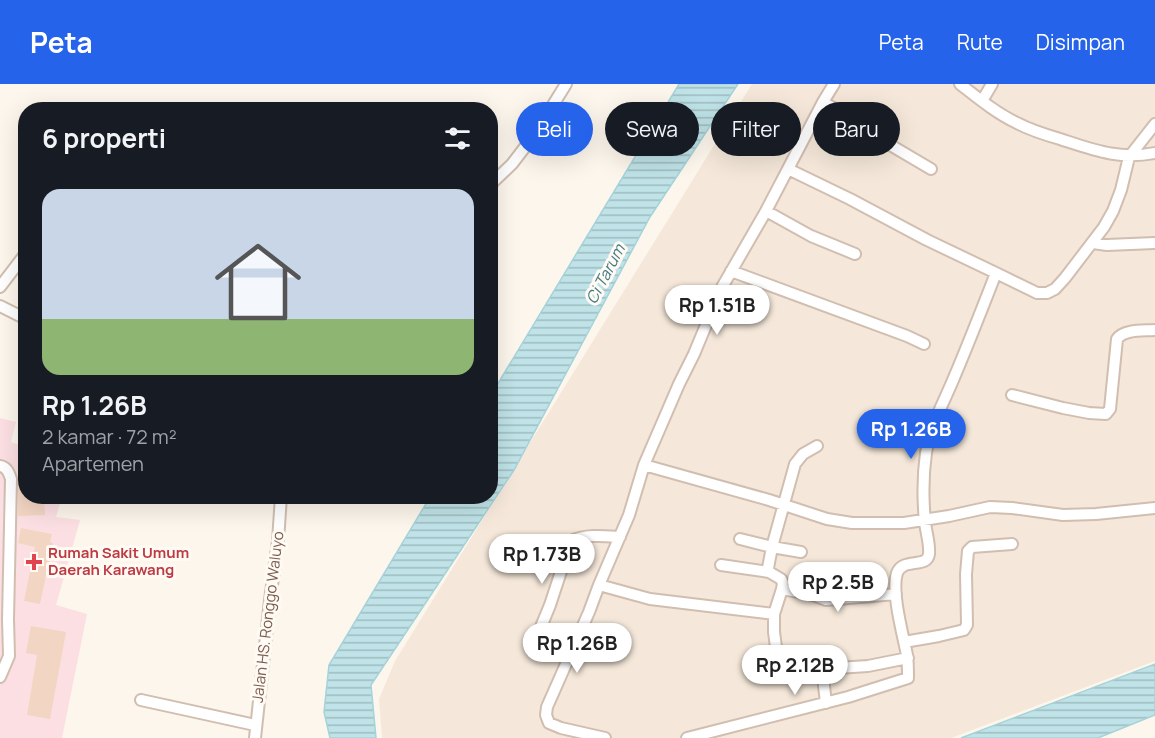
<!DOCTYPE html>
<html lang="id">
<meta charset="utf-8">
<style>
:root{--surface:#171b24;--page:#20242c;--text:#f1f3f6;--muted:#9ea1a6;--line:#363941;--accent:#2563eb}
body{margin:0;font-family:Manrope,sans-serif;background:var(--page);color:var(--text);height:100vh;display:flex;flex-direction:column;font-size:22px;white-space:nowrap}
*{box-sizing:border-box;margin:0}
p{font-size:20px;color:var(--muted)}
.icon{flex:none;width:33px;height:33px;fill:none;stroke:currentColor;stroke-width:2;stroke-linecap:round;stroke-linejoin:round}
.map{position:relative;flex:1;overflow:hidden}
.panel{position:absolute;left:18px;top:18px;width:480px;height:402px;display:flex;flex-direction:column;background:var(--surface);border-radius:24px;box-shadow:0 6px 24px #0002}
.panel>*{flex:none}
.top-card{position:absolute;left:516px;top:18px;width:549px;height:54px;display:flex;gap:12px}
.price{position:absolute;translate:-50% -51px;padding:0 14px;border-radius:21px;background:#fff;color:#222;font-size:20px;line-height:39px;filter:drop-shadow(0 2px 3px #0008)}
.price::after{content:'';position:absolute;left:50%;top:36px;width:18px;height:14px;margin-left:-9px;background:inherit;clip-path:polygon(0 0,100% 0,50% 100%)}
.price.current{background:var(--accent);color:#fff}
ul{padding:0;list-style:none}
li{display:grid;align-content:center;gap:12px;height:318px;padding:0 24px}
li+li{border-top:2px solid var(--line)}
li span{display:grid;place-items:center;height:186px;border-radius:18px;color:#555}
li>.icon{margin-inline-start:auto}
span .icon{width:108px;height:108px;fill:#fffc;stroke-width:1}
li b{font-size:26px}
h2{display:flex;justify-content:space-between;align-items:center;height:72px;padding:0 24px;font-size:26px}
.pill{padding:0 21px;border-radius:27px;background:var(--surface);box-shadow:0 6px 24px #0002;font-size:21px;line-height:54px}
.pill.current{background:var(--accent);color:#fff}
header{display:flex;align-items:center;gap:36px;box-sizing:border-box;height:84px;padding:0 30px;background:var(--accent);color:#fff}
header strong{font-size:28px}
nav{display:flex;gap:33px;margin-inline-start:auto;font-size:21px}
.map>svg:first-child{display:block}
</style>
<header>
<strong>Peta</strong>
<nav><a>Peta</a><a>Rute</a><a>Disimpan</a></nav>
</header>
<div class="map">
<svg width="1155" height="654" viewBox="0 0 1155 654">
<defs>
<pattern id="water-rules" width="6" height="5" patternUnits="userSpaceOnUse" patternTransform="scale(1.5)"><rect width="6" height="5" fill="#bfe3e8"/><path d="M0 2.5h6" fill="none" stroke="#a0bbbe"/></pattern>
</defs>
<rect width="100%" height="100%" fill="#fdf6ec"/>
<path fill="#f5e8da" d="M752,0H1155V577L951,654H382L379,615L395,577Z"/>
<path fill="#fbdfe3" d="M0,334L16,338L11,358L25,363L26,412L62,413L56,433L80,436L56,521L87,530L62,654H0Z"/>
<path fill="url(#water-rules)" stroke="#a5d3da" stroke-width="1.5" d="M679,0H738L650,133L514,386L371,601L376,654H330L324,628L329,581L430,413L490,412L491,311Z
M1155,580V631L1098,654H961Z"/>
<path fill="#f3d5c3" d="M18,395H26V413L44,412L45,431L18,432Z
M21,444L52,450L50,458L53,459L40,520L24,517L35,463L18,459Z
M31,542L66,548L50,635L27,631L37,571L26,569Z"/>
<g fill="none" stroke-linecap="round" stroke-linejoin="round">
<g stroke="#d1beb0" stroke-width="14">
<path id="minor" d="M960,0C978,14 996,29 1017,39C1030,46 1046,51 1060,55C1094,66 1119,76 1155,69
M982,17L992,0
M823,18L852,35L875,52L931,85
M788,85L850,115L927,156L996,189L1037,209H1047L1055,205L1065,194L1104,143L1113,127L1121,106L1129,73L1155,40
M490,101L512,80L535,50L566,0
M766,127L811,152L855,170
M1093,159L1107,161L1155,159
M731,187L907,252L924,260
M0,203L26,169
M0,222L26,235
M1012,311L1063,324L1089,329L1106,330L1110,325L1117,255C1124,245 1143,247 1155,246
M644,381L769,416L827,435L852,439H904L949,432L990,423L1012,424L1063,431L1096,430L1155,424
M0,382C7,383 9,389 11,395L8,535L9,572L0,593
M740,455L772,463L801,468
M721,481L769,488L781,495L783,499L782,505L774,530V548L776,563L781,569L794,577L801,585H822L868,582L908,574
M769,488L768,484L772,463L795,380L803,370L817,362
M599,501L650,515L774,530
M782,505L813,511L826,516L896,510
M800,508L802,488
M536,555L550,521L571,457C586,450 604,452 620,453
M904,558L939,552L964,546L967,541L966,490L968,467L972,463L1012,460
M822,585L826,619
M141,616L255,641
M255,654L270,516L278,457L281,412
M605,654L561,644L549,639L546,631L547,623L589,528L599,501L629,431L644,381L679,300L694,270L721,205L766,127L823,18L834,0
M687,654L848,613L908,594C908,586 908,578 907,571C903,551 891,508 897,489C903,473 927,485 929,470C930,460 926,448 925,438C923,417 923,390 926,369C930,343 943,320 953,296C968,261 982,225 996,189"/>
</g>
<use href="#minor" stroke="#fff" stroke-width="10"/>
</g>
<path fill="#e0444e" stroke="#fffaf3" stroke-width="2" d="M31 469h6v6h6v6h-6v6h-6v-6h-6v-6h6z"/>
<g text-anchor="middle" stroke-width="6" stroke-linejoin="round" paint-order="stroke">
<g font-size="15" font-weight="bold" fill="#be3a42" stroke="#fffaf3" text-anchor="start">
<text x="48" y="474">Rumah Sakit Umum<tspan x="48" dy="17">Daerah Karawang</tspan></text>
</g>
<g font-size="15" fill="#7a5c4d" stroke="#fffaf3">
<text transform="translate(268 533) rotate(-83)" y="5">Jalan HS. Ronggo Waluyo</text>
</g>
<g font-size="16" font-style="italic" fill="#437c86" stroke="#fffaf3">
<text transform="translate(605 190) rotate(-62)" y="6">Ci Tarum</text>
</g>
</g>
</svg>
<b class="price" style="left:717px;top:252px">Rp 1.51B</b>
<b class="price current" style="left:911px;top:376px">Rp 1.26B</b>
<b class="price" style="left:542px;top:501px">Rp 1.73B</b>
<b class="price" style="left:838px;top:529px">Rp 2.5B</b>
<b class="price" style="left:577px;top:590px">Rp 1.26B</b>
<b class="price" style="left:795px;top:612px">Rp 2.12B</b>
<div class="top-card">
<a class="pill current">Beli</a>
<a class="pill">Sewa</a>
<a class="pill">Filter</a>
<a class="pill">Baru</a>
</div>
<section class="panel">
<h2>6 properti<svg class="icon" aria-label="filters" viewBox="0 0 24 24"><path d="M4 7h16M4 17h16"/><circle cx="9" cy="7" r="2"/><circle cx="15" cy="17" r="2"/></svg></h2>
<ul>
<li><span style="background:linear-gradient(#c9d6e8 70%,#8fb573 0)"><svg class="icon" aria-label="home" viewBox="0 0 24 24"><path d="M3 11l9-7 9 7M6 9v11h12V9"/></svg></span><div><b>Rp 1.26B</b><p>2 kamar · 72 m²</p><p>Apartemen</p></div></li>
</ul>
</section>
</div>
